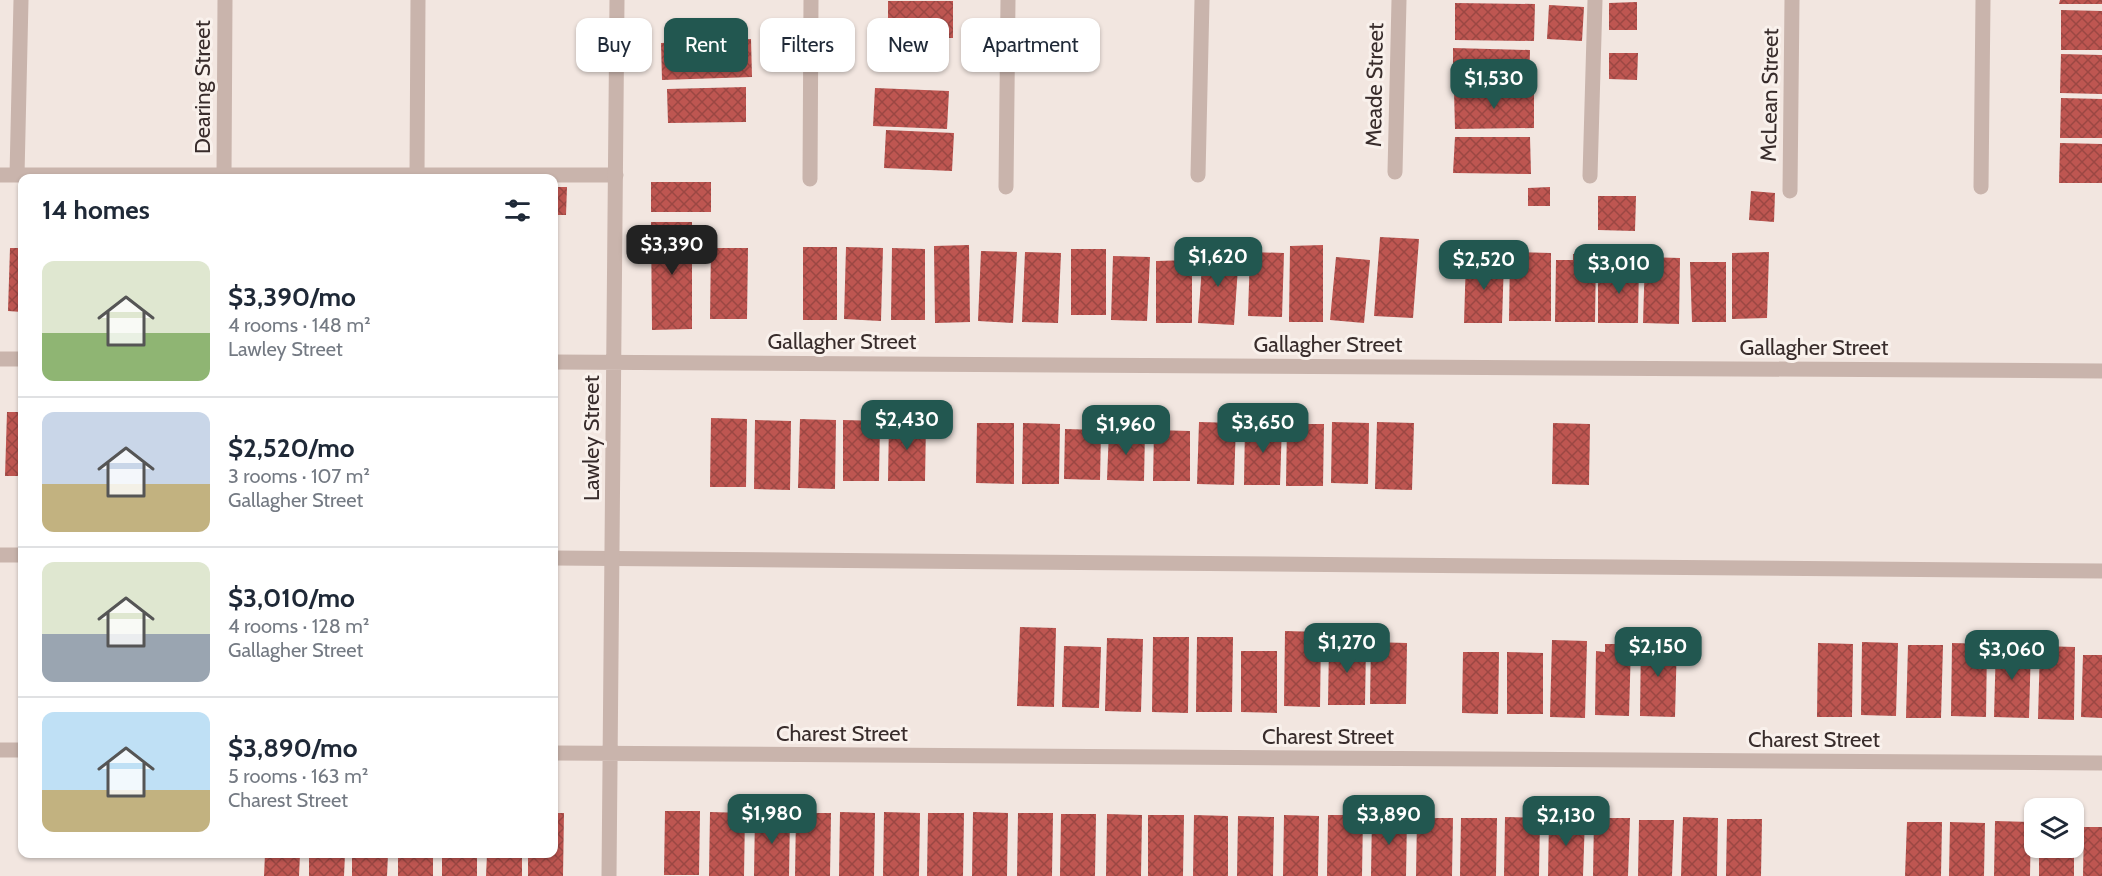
<!DOCTYPE html>
<meta charset="utf-8">
<style>
:root{--surface:#fff;--page:#f2f2f3;--text:#1f2937;--muted:#747a83;--line:#e0e1e3;--accent:#225750}
body{margin:0;font-family:Cabin,sans-serif;background:var(--page);color:var(--text);height:100vh;display:flex;flex-direction:column;font-size:22px;white-space:nowrap}
*{box-sizing:border-box;margin:0}
p{font-size:20px;color:var(--muted)}
.icon{flex:none;width:33px;height:33px;fill:none;stroke:currentColor;stroke-width:2;stroke-linecap:round;stroke-linejoin:round}
.map{position:relative;flex:1;overflow:hidden}
.sheet{position:absolute;left:18px;top:174px;width:540px;height:684px;display:flex;flex-direction:column;background:var(--surface);border-radius:12px;box-shadow:0 2px 4px #0004}
.sheet>*{flex:none}
.guide{position:absolute;left:576px;top:18px;width:570px;height:54px;display:flex;gap:12px}
.controls{position:absolute;left:2024px;top:798px;display:grid;gap:12px}
.controls a{display:grid;place-items:center;width:60px;height:60px;border-radius:12px;background:var(--surface);box-shadow:0 2px 4px #0004;font-size:30px}
.price{position:absolute;translate:-50% -51px;padding:0 14px;border-radius:12px;background:var(--accent);color:#fff;font-size:20px;line-height:39px;filter:drop-shadow(0 2px 3px #0008)}
.price::after{content:'';position:absolute;left:50%;top:36px;width:18px;height:14px;margin-left:-9px;background:inherit;clip-path:polygon(0 0,100% 0,50% 100%)}
.price.on{background:#222;color:#fff}
ul{padding:0;list-style:none}
li{display:flex;align-items:center;gap:18px;height:150px;padding:0 24px}
li+li{border-top:2px solid var(--line)}
li span{display:grid;place-items:center;flex:none;width:168px;height:120px;border-radius:12px;color:#555}
li>.icon{margin-inline-start:auto}
span .icon{width:72px;height:72px;fill:#fffc;stroke-width:1}
li b{font-size:26px}
h2{display:flex;justify-content:space-between;align-items:center;height:72px;padding:0 24px;font-size:26px}
.pill{padding:0 21px;border-radius:12px;background:var(--surface);box-shadow:0 2px 4px #0004;font-size:21px;line-height:54px}
.pill.on{background:var(--accent);color:#fff}
.map>svg:first-child{display:block}
</style>
<div class="map">
<svg width="2102" height="876" viewBox="0 0 2102 876">
<defs>
<pattern id="building-cross-hatch" width="8" height="8" patternUnits="userSpaceOnUse" patternTransform="scale(1.5)"><rect width="8" height="8" fill="#be5651"/><path d="M0 0l8 8M0 8l8-8" fill="none" stroke="#9b4743"/></pattern>
</defs>
<rect width="100%" height="100%" fill="#f2e6e0"/>
<path fill="url(#building-cross-hatch)" d="M2060,0H2102V4H2059Z
M888,1H953V38H888Z
M1637,2V30H1609V3Z
M1455,3L1535,4L1534,41L1455,40Z
M1549,5L1584,7L1582,41L1547,39Z
M2061,10L2102,11V50H2061Z
M751,39L752,77L662,80L661,43Z
M1453,48L1530,50L1529,86L1453,84Z
M1609,53H1638L1637,80L1609,79Z
M2061,54L2102,55V94L2060,93Z
M746,87V122L668,123L667,89Z
M875,88L949,91L947,129L873,126Z
M1454,91L1534,92V128L1455,129Z
M2061,98L2102,99V138H2060Z
M886,130L954,133L952,171L884,168Z
M1455,137H1530L1531,174L1453,173Z
M2060,143L2102,144V183H2059Z
M651,182H711V212H651Z
M554,187H567L566,215H554Z
M1550,187V206H1528V188Z
M1751,191L1775,193L1774,222L1749,220Z
M1598,196H1636L1635,231L1598,230Z
M651,222H692V329L652,330Z
M1380,237L1419,239L1413,318L1374,316Z
M969,245L970,322L935,323L934,246Z
M1323,245V322H1289L1290,246Z
M803,247H837V320H803Z
M846,247L883,248L881,321L844,319Z
M10,248H22V312L8,311Z
M711,248H748L747,319H710Z
M892,248L925,249V320H891Z
M1071,249H1106V315H1071Z
M981,251L1017,252L1013,323L978,321Z
M1203,251L1239,253L1234,325L1198,323Z
M1025,252L1061,253L1058,323L1022,322Z
M1250,252L1284,253L1282,317L1248,316Z
M1510,252L1551,253V321H1509Z
M1769,252L1767,318L1732,319V253Z
M1573,254L1596,255L1595,322H1555L1556,260H1573Z
M1113,256L1150,257L1147,321L1111,320Z
M1336,257L1370,260L1364,323L1330,320Z
M1645,257L1680,258L1679,324L1643,323Z
M1466,258L1504,259L1502,323H1464Z
M1192,260V323H1156V261Z
M1690,262H1726V322H1692Z
M1616,263H1639L1638,323H1598V272L1616,273Z
M7,412H22V476H5Z
M711,418L747,419L746,487H710Z
M800,419L836,420L835,489L798,488Z
M755,420L791,421L790,490L754,489Z
M843,420L880,421L879,481H843Z
M889,420L926,421L925,481H888Z
M1199,422L1236,423L1234,485L1197,484Z
M1332,422L1369,423L1368,484L1331,483Z
M1377,422L1414,423L1412,490L1375,489Z
M977,423H1014V484L976,483Z
M1023,423L1060,424L1059,484H1022Z
M1245,423L1282,424L1280,485H1244Z
M1553,423L1590,424L1589,485L1552,484Z
M1287,424H1324L1323,486H1286Z
M1065,429L1101,430L1100,480L1064,479Z
M1109,430L1145,431L1144,481L1107,480Z
M1154,430L1190,431V481H1153Z
M1020,627L1056,628L1054,707L1017,706Z
M1285,631L1321,632L1320,707L1284,706Z
M1153,637H1189L1188,713L1152,712Z
M1197,637H1233L1232,712H1196Z
M1107,638L1143,639L1141,712L1105,711Z
M1641,639H1677L1675,717L1640,716Z
M1552,640L1587,641L1585,718L1550,717Z
M1371,642L1407,643L1406,704H1370Z
M1862,642L1898,643L1896,716L1861,715Z
M1818,643L1853,644L1852,717H1817Z
M1952,643L1987,644L1986,717L1951,716Z
M1329,644H1366L1365,705H1328Z
M1605,644H1631L1629,716L1595,715L1596,651L1605,652Z
M1996,644L2031,645L2029,718L1994,717Z
M1908,645H1943L1941,718H1906Z
M1064,646L1101,647L1099,708L1062,707Z
M2040,646L2075,647L2074,720L2038,719Z
M1241,651H1277V713L1241,712Z
M1463,652H1499L1498,714L1462,713Z
M1507,652L1543,653V714H1507Z
M2083,655H2102V718L2081,717Z
M665,811H700L699,875H664Z
M710,812L745,813L744,876H709Z
M840,812L875,813L874,876H839Z
M884,812L920,813L919,876H883Z
M973,812L1008,813L1007,876H972Z
M554,813H564L563,876H528V854H554Z
M796,813H831L830,876H795Z
M928,813H964L963,876H927Z
M1018,813H1053L1052,876H1017Z
M755,814L790,815L789,876H754Z
M1061,814H1096L1095,876H1060Z
M1107,814L1142,815L1141,876H1106Z
M1148,815H1184L1183,876H1148Z
M1194,815L1228,816V876H1193Z
M1284,815L1319,816L1318,876H1283Z
M1328,815H1363L1362,876H1327Z
M1372,815L1407,816L1406,876H1371Z
M1238,816L1274,817L1273,876H1237Z
M1505,817L1540,818L1539,876H1504Z
M1683,817L1718,818L1717,876H1681Z
M1417,818H1453L1452,876H1416Z
M1461,818H1497L1496,876H1460Z
M1549,818H1585L1583,876H1548Z
M1594,818H1630L1628,876H1593Z
M1727,819H1762L1761,876H1726Z
M1639,820H1674L1672,876H1638Z
M1995,821L2031,822L2030,876H1994Z
M1907,822H1942L1941,876H1905Z
M1950,822L1985,823L1984,876H1949Z
M2084,827H2102V876H2083Z
M2039,848H2074V876H2039Z
M265,854H300L299,876H264Z
M309,854H345L344,876H309Z
M352,854H388L387,876H352Z
M398,854H433V876H398Z
M442,854H477V876H442Z
M487,854H522V876H486Z"/>
<g fill="none" stroke-linecap="round" stroke-linejoin="round">
<path stroke="#c9b4ac" stroke-width="15" d="M0,175H616
M17,175L21,0
M417,175L418,0
M1198,175L1202,0
M1590,176L1595,0
M810,179L811,0
M1981,187L1983,0
M0,555H22
M554,558L2102,571"/>
<path stroke="#c9b4ac" stroke-width="15" d="M1395,172L1399,0
M224,175L225,0
M1006,187L1008,0
M1790,191L1792,0
M0,359H22
M554,362L2102,371
M0,750H22
M554,753L2102,763
M609,876L617,0"/>
</g>
<g text-anchor="middle" stroke-width="6" stroke-linejoin="round" paint-order="stroke">
<g font-size="22" fill="#382c2b" stroke="#f9f1ec">
<text transform="translate(1374 85) rotate(-89)" y="8">Meade Street</text>
<text transform="translate(202 87) rotate(-90)" y="8">Dearing Street</text>
<text transform="translate(1769 95) rotate(-89)" y="8">McLean Street</text>
<text x="842" y="349">Gallagher Street</text>
<text x="1328" y="352">Gallagher Street</text>
<text x="1814" y="355">Gallagher Street</text>
<text transform="translate(591 438) rotate(-90)" y="8">Lawley Street</text>
<text x="842" y="741">Charest Street</text>
<text x="1328" y="744">Charest Street</text>
<text x="1814" y="747">Charest Street</text>
</g>
</g>
</svg>
<div class="controls">
<a><svg class="icon" aria-label="layers" viewBox="0 0 24 24"><path d="M12 4l9 5-9 5-9-5zM3 14l9 5 9-5"/></svg></a>
</div>
<b class="price" style="left:1494px;top:110px">$1,530</b>
<b class="price on" style="left:672px;top:276px">$3,390</b>
<b class="price" style="left:1218px;top:288px">$1,620</b>
<b class="price" style="left:1484px;top:291px">$2,520</b>
<b class="price" style="left:1619px;top:295px">$3,010</b>
<b class="price" style="left:907px;top:451px">$2,430</b>
<b class="price" style="left:1263px;top:454px">$3,650</b>
<b class="price" style="left:1126px;top:456px">$1,960</b>
<b class="price" style="left:1347px;top:674px">$1,270</b>
<b class="price" style="left:1658px;top:678px">$2,150</b>
<b class="price" style="left:2012px;top:681px">$3,060</b>
<b class="price" style="left:772px;top:845px">$1,980</b>
<b class="price" style="left:1389px;top:846px">$3,890</b>
<b class="price" style="left:1566px;top:847px">$2,130</b>
<div class="guide">
<a class="pill">Buy</a>
<a class="pill on">Rent</a>
<a class="pill">Filters</a>
<a class="pill">New</a>
<a class="pill">Apartment</a>
</div>
<section class="sheet">
<h2>14 homes<svg class="icon" aria-label="filters" viewBox="0 0 24 24"><path d="M4 7h16M4 17h16"/><circle cx="9" cy="7" r="2"/><circle cx="15" cy="17" r="2"/></svg></h2>
<ul>
<li><span style="background:linear-gradient(#dfe7d0 60%,#8fb573 0)"><svg class="icon" aria-label="home" viewBox="0 0 24 24"><path d="M3 11l9-7 9 7M6 9v11h12V9"/></svg></span><div><b>$3,390/mo</b><p>4 rooms · 148 m²</p><p>Lawley Street</p></div></li>
<li><span style="background:linear-gradient(#c9d6e8 60%,#c2b280 0)"><svg class="icon" aria-label="home" viewBox="0 0 24 24"><path d="M3 11l9-7 9 7M6 9v11h12V9"/></svg></span><div><b>$2,520/mo</b><p>3 rooms · 107 m²</p><p>Gallagher Street</p></div></li>
<li><span style="background:linear-gradient(#dfe7d0 60%,#9aa5b1 0)"><svg class="icon" aria-label="home" viewBox="0 0 24 24"><path d="M3 11l9-7 9 7M6 9v11h12V9"/></svg></span><div><b>$3,010/mo</b><p>4 rooms · 128 m²</p><p>Gallagher Street</p></div></li>
<li><span style="background:linear-gradient(#bfe0f5 65%,#c2b280 0)"><svg class="icon" aria-label="home" viewBox="0 0 24 24"><path d="M3 11l9-7 9 7M6 9v11h12V9"/></svg></span><div><b>$3,890/mo</b><p>5 rooms · 163 m²</p><p>Charest Street</p></div></li>
</ul>
</section>
</div>
